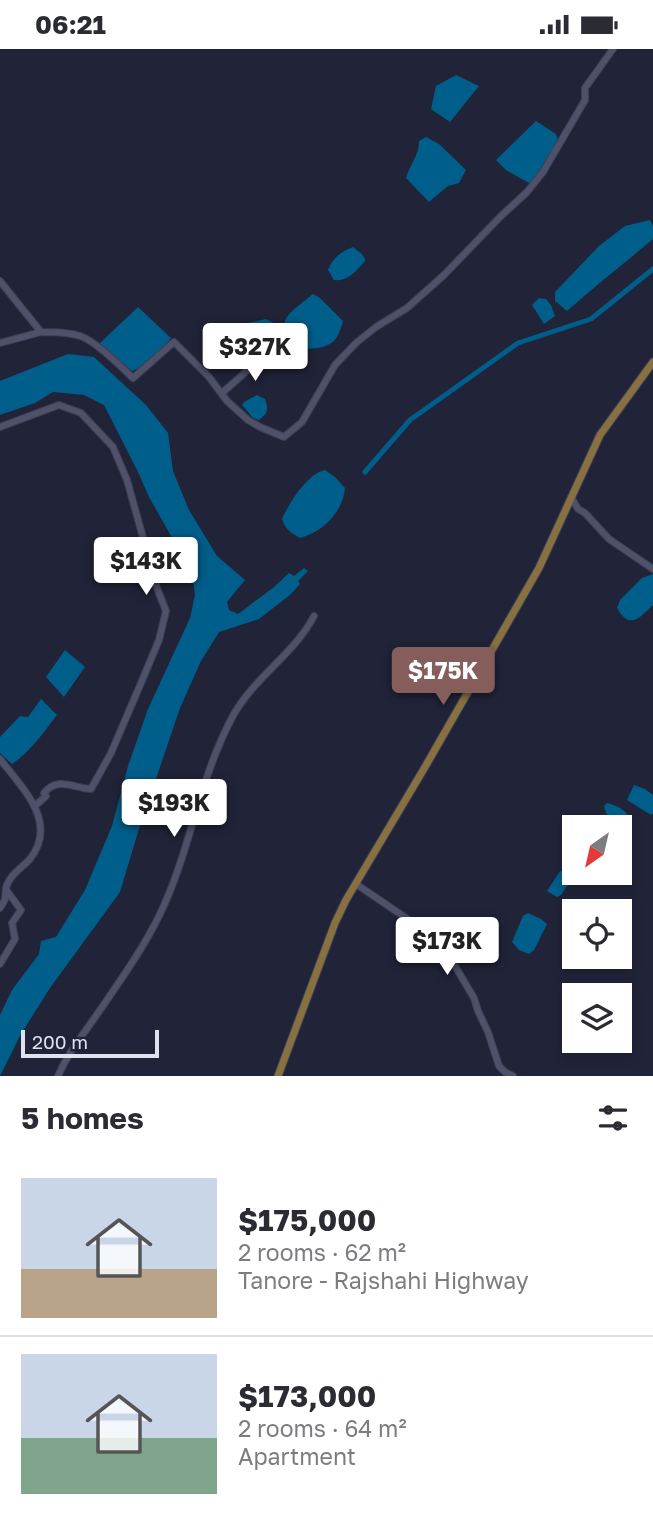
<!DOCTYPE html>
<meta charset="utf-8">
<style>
:root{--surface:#fff;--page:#f7f7f7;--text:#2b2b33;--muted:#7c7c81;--line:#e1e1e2;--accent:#855e5c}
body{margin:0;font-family:"Golos Text",sans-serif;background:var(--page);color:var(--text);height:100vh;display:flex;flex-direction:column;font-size:26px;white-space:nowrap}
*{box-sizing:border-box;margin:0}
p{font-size:23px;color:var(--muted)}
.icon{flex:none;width:38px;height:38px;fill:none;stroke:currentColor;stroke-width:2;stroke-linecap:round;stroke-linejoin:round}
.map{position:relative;height:1027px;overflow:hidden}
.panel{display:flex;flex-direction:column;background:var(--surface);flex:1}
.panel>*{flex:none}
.needle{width:46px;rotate:214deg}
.controls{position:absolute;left:562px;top:766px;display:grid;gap:14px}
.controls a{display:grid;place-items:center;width:70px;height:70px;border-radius:0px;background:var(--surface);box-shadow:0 4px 10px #0003;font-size:35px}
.scale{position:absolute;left:21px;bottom:18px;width:138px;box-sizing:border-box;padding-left:7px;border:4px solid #dfe1ef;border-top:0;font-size:19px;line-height:24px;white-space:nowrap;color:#dfe1ef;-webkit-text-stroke:5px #212339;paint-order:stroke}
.price{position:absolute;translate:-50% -60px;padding:0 16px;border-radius:7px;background:#fff;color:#222;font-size:23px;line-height:46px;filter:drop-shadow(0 2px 4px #0008)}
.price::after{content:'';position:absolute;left:50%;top:42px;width:21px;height:16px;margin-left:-10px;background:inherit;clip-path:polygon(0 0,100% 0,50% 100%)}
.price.current{background:var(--accent);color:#fff}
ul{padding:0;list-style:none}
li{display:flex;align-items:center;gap:21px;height:175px;padding:0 21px}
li+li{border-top:2px solid var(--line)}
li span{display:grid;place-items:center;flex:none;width:196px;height:140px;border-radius:0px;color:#555}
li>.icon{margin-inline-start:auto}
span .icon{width:84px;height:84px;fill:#fffc;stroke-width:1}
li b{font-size:30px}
h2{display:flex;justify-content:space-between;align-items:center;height:84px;padding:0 21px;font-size:30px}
.status{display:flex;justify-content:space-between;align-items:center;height:49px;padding:0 35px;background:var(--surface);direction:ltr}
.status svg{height:19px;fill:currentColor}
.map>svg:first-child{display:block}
</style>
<div class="status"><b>06:21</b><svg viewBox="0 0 49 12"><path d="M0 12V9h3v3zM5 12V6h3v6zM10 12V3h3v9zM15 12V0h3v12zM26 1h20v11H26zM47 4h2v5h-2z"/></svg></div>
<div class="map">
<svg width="653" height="1027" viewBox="0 0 653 1027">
<rect width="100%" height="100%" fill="#212339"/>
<path fill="#005e8a" d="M456,26L479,37L450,73L431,60L436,37Z
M536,72L556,85L558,91C550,107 542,122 529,134L506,121L496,111Z
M426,88L439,95L466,121L459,134L448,137L429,153L406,129C410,115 419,107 419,92Z
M650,171L653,177V190C625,214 595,237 567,262L555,252V243L599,197L625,177Z
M353,198L362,205L365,210V212C357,221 348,233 334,231L328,221C332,209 342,202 353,198Z
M313,245L320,249L343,272C342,277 338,288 334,292C328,298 310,302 302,298C295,295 282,280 285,272C288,263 305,252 313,245Z
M539,249L546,250L551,256L555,267L544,275L532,256Z
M138,258L171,289C160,303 148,316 132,322L99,295Z
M266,270L276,275V287L271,290L264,289L244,278L248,274Z
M68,305L94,308L146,356L168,384L173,422L189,461L217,507L245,531L227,553L229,561L238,565L274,538L289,524L294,527L304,519L308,522L298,532L300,535L290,546L259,570L219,583L201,612L180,659L138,783L120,843L50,939L21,985L0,1027V966L12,941L39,905L41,892L56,888L85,841L112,777L128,717L148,660L190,569L195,546L192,524L149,448L138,423L104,356L84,346L53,343L35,354L0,366V332Z
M257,346L265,350C269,361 268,364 259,371L253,369L242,356L244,353Z
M325,421L335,428L345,439C343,463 323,483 300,489C291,484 285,480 282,470C289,454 308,424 325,421Z
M653,525V556C640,568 630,582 617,559L620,551L642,529Z
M65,601L85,618L64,648L46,628Z
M41,650L57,666C43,684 31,702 12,715L0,704V688L20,667L28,668Z
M634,736L645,740L653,746V764L651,766L627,751Z
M607,754C615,756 625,760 629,768L626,775L622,777C612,772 606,768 604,757Z
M560,822L570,824L572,829L561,846L557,848L547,842Z
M528,864L541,870L547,875L534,901L529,905L519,901L512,893L523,867Z"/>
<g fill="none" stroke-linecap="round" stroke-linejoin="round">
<path stroke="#005e8a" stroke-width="5" d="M365,423L410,371L518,294L591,270L653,220"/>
<g stroke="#3e3f52" stroke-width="8">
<path id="minor" d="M0,232L41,283L0,294
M41,283C54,283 68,283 80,287C97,293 120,317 133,329L174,293L209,328L227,352L248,371L260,378L284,388L302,373L335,316L356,294L376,278L407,259L444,226L500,168L527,143L543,123L585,51V39L613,0
M222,344L267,304
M0,378L59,356L81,364L113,398L127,431L157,539L166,562L159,591L141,634L111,704L91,740C73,739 58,727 44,744L46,747L35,757
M571,448L578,460L585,464L609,490L653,520
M0,710C22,739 59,773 30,810C22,819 9,826 6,839C5,842 6,846 5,850C4,853 2,856 0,859
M356,835L412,873L446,902L474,949L478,962L488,983L499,1017L505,1023L513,1027
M0,915L15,890L12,874L21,861L7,842
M58,1027C69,1002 83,986 98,964C120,932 143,900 160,865C191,801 199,728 234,665C255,628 295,604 314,567"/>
</g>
<g stroke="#3e3f52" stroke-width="9">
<path id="major" d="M278,1027L335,874L346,851L425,718L539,519L600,386L653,313"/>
</g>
<use href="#minor" stroke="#4e5169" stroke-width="6"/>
<use href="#major" stroke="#877140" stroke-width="7"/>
</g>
</svg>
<div class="controls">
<a><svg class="needle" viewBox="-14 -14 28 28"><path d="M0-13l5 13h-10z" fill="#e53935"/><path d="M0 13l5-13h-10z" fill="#7c7c81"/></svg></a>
<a><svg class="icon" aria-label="locate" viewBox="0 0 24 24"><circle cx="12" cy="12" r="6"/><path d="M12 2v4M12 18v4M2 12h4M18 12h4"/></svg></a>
<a><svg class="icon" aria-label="layers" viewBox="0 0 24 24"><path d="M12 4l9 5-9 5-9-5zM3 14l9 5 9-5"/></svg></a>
</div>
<div class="scale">200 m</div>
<b class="price" style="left:255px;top:334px">$327K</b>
<b class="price" style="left:146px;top:548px">$143K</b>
<b class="price current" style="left:443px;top:658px">$175K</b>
<b class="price" style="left:174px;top:790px">$193K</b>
<b class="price" style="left:447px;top:928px">$173K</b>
</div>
<section class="panel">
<h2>5 homes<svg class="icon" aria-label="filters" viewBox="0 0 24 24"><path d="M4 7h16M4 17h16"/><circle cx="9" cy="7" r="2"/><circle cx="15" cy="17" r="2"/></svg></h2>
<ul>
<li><span style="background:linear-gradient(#c9d6e8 65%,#b9a48a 0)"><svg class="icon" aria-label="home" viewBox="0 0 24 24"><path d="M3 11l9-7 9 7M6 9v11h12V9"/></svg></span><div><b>$175,000</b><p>2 rooms · 62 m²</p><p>Tanore - Rajshahi Highway</p></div></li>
<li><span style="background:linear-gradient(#c9d6e8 60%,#7fa58c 0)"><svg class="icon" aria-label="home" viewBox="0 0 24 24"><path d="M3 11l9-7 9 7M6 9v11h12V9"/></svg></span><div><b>$173,000</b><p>2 rooms · 64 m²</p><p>Apartment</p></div></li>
</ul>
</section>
